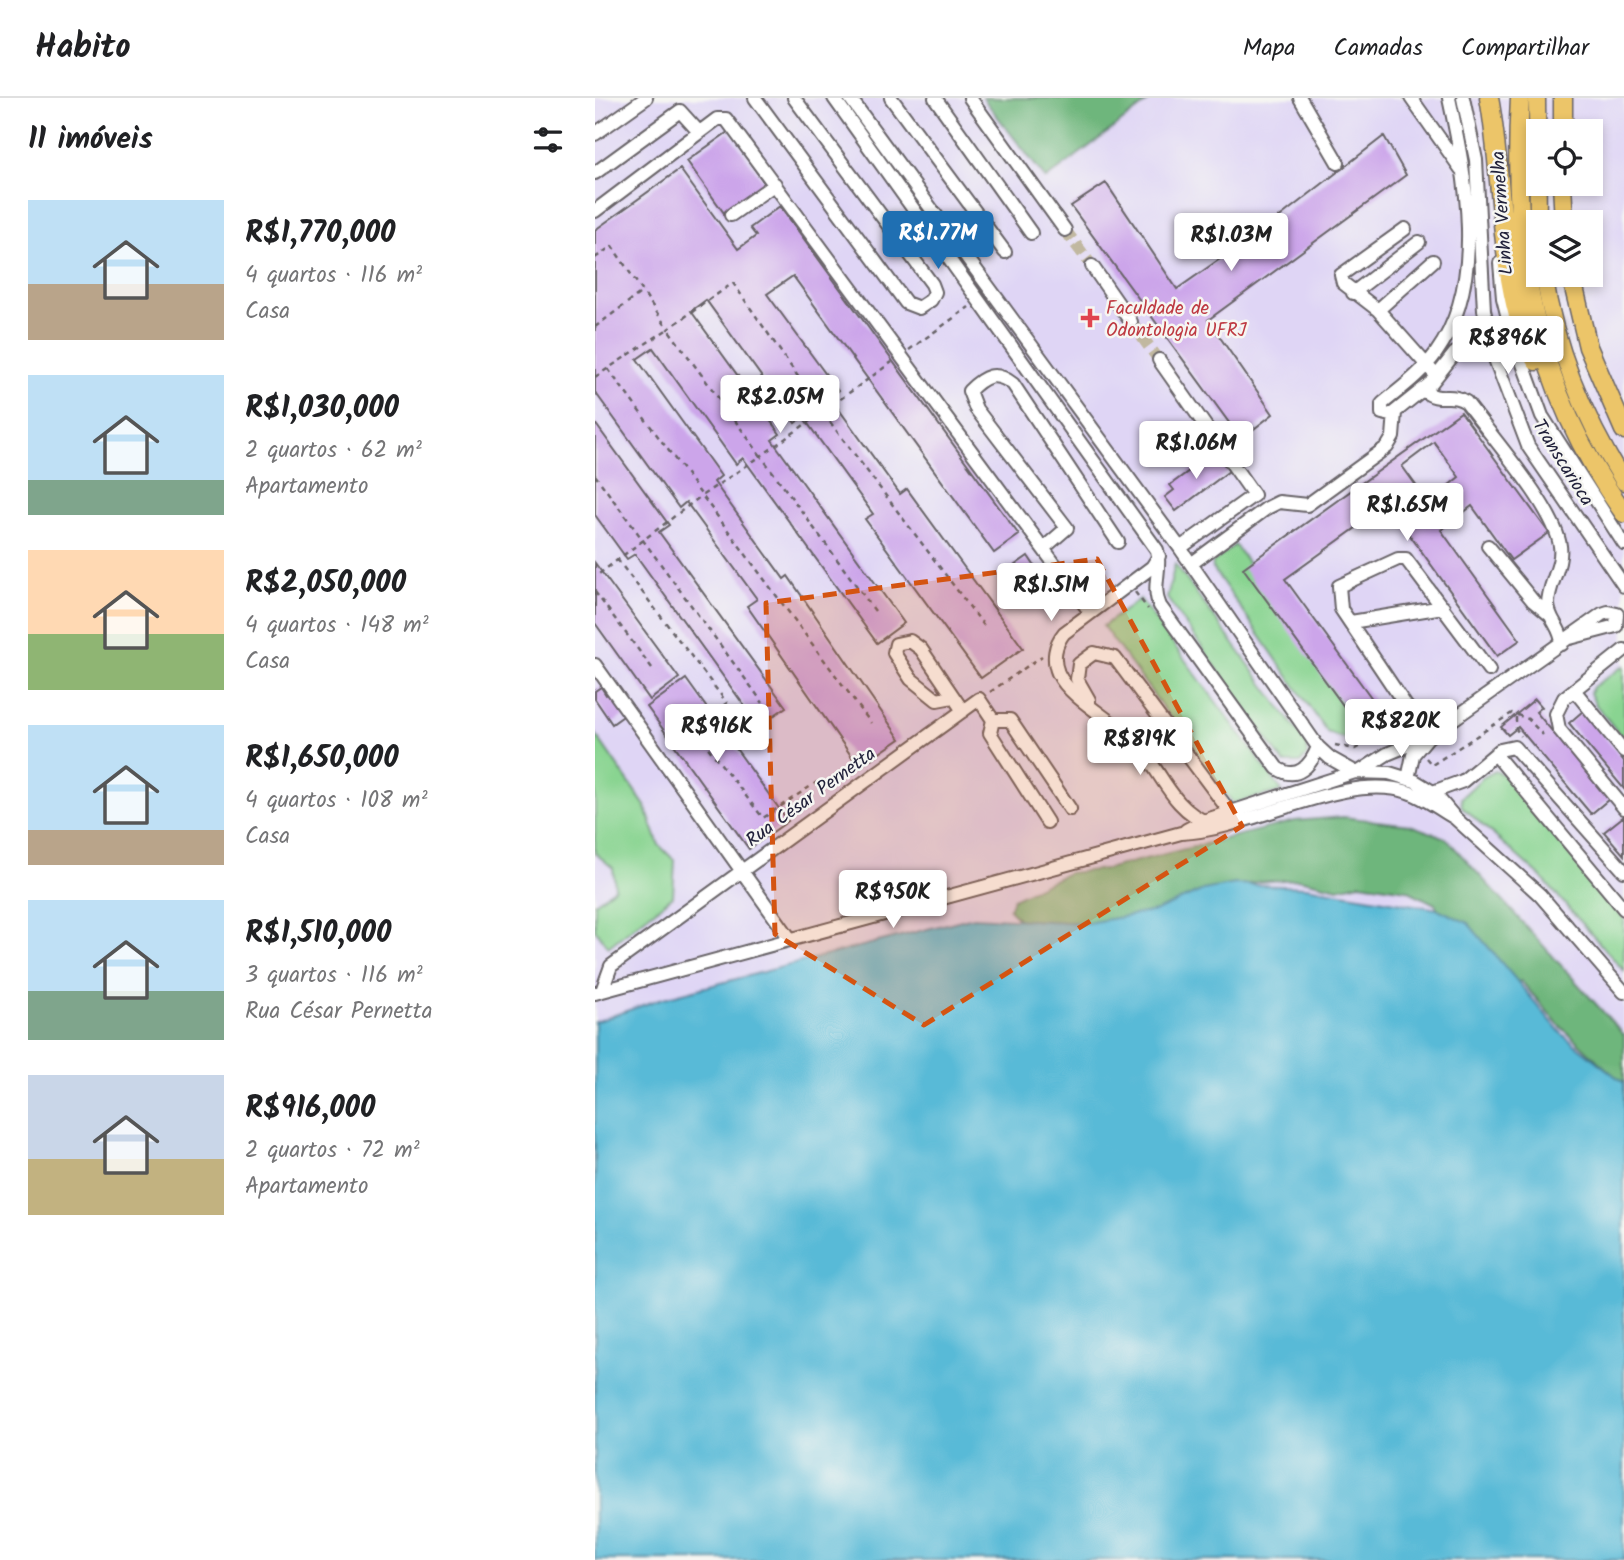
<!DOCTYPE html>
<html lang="pt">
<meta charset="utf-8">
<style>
:root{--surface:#fff;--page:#f2f2f2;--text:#202124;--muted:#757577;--line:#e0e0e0;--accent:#1f6fb2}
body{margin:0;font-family:Kalam,sans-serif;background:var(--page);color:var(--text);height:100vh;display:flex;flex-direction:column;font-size:26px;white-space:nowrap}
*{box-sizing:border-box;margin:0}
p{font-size:23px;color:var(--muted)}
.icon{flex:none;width:38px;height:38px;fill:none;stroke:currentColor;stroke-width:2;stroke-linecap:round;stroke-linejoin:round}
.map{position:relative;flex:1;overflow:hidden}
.drawer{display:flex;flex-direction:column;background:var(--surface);width:595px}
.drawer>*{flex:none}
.buttons{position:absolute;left:931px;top:21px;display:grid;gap:14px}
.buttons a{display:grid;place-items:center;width:77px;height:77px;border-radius:0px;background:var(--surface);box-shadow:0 4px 10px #0003;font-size:35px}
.price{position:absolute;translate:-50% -60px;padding:0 16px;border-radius:7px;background:#fff;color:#222;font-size:23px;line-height:46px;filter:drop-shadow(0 2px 4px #0008)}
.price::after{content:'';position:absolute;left:50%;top:42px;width:21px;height:16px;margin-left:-10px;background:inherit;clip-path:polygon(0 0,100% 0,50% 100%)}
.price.active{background:var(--accent);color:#fff}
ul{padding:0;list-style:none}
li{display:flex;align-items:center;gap:21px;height:175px;padding:0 28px}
li span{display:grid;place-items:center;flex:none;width:196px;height:140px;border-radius:0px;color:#555}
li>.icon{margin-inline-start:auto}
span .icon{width:84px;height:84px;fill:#fffc;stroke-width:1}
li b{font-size:30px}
h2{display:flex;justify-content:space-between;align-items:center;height:84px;padding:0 28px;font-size:30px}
header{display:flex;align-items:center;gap:42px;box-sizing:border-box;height:98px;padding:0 35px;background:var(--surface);border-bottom:2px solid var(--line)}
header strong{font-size:33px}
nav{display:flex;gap:38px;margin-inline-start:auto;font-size:24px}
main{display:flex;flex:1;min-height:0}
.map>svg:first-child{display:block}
</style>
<header>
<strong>Habito</strong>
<nav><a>Mapa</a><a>Camadas</a><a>Compartilhar</a></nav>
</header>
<main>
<section class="drawer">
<h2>11 imóveis<svg class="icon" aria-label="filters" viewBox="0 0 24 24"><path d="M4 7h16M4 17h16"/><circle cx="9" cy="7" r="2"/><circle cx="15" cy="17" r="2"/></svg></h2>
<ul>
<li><span style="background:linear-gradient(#bfe0f5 60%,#b9a48a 0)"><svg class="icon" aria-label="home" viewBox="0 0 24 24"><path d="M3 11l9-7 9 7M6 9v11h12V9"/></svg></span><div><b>R$1,770,000</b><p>4 quartos · 116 m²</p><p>Casa</p></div></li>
<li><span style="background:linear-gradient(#bfe0f5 75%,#7fa58c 0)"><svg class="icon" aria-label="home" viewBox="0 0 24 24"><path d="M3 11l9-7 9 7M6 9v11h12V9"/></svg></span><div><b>R$1,030,000</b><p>2 quartos · 62 m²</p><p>Apartamento</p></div></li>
<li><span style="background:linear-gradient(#ffd9b3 60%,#8fb573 0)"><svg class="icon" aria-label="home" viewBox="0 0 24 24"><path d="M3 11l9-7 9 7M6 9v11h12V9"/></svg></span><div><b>R$2,050,000</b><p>4 quartos · 148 m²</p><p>Casa</p></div></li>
<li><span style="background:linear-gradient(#bfe0f5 75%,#b9a48a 0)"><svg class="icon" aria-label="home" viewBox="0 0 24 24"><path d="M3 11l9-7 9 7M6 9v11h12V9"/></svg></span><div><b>R$1,650,000</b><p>4 quartos · 108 m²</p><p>Casa</p></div></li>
<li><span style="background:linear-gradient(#bfe0f5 65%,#7fa58c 0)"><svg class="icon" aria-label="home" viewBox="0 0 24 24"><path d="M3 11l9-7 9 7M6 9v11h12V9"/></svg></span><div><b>R$1,510,000</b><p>3 quartos · 116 m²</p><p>Rua César Pernetta</p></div></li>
<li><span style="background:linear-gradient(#c9d6e8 60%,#c2b280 0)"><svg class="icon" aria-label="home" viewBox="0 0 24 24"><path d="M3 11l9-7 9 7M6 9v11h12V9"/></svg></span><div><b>R$916,000</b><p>2 quartos · 72 m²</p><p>Apartamento</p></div></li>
</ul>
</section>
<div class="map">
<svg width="1029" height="1462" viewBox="0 0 1029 1462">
<rect width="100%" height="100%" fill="#f6f6f2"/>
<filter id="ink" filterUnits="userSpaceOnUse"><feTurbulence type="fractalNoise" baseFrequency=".0143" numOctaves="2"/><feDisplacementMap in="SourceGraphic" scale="14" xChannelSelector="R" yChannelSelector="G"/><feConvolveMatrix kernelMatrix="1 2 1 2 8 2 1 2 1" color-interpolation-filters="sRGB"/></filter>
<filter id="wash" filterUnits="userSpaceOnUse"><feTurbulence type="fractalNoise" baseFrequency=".00686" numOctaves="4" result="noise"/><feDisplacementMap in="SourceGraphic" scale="28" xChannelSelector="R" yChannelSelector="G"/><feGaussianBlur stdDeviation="1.57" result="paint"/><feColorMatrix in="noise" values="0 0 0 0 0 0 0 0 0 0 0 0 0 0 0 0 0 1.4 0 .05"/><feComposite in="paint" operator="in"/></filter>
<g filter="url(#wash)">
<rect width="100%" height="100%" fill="#e9deb9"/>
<path fill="#dfd5f5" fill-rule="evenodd" d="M0,0H1029V985L967,936L873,825L843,811L711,789L640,786L441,823L378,819L65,901L0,924ZM943,33H996V86H943ZM943,124H996V177H943Z"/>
<path fill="#89d491" stroke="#567b66" stroke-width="2" d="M640,447L771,633C755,642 748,642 732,634L617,469L618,464Z
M580,466L712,646V657L705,665H689L572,500Z
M545,501L687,693L638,705L508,528Z
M1029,568V642L1000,606L995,595L998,589Z
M0,635L50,708L64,747L80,763L78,798L13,849L0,831V805L20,790L18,770L0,755Z
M900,673L910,677L1029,820V873L946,779L867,709L866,700L887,680Z"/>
<path fill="#6eb67b" stroke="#486c5b" stroke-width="2" d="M388,0H558L451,81Z
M748,719L815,727L851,740L1029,937V987L963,926L926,883L907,890L867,855L840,806L812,792L765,785L743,790L704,781L661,784L627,792L551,826H428L414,811L418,801L473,775L511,771L700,723Z"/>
<path fill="#59bad7" stroke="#3e6e89" stroke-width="2" d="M640,786L711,789L843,811L873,825L967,936L1029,985V1462H0V924L65,901L378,819L492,825L561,813L608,792Z"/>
<g id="blocks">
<path fill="#cca5ea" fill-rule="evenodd" d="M133,34L170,86L129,115L92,63Z
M789,38L811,77L613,222L678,316L646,341L476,108L511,85L582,191L682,121Z
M85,71L143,151L161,138L155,130L185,108L424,437L399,455L198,178L172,196L243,293L235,299L305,396L312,391L428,550L386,580L270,421L278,416L208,319L200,325L111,202L96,213L185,336L177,342L309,525L282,545L148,360L141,366L58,250L42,261L126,378L119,384L189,481L193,478L305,641L264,669L152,508L162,501L91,404L84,410L0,294V132Z
M866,314L954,435L916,462L877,408L846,432L925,542L902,558L793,407L690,481L791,620L769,636L648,470ZM839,344L864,379L833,404L807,368Z
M0,325L74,427L64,434L191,609L164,628L40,456L32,461L0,417Z
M620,354L634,373L581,413L570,399L579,392L575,387Z
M433,458L445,476L425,489L413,472Z
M0,465L84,580L55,602L0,525Z
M91,581L193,723L154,751L52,609Z
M6,589L11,597L16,594L31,616L17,626L0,601V593Z
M940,601L947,609L941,614L1014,701L996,716L923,629L913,637L906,629Z
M988,613L1029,663V691L974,625Z
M1029,718V757L1009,734Z"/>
</g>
</g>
<g filter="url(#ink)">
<use href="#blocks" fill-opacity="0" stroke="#686467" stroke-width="2"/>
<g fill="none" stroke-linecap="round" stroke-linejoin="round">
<path stroke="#c1b8a0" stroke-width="12" stroke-dasharray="12 6" stroke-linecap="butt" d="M470,132L497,168
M536,224L564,262"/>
<g stroke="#686467" stroke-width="16">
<path id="minor" d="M160,0L311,205L324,210L336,202L340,194L337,186L199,0
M239,0L562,452C567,472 556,489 565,508L682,670C702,684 716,667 723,649
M255,0L585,450L723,649L735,660L760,674
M296,0L410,154
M340,0L436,135
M375,0L470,132
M705,0L743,65
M816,0L866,71
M854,0C871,79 892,184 841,255C826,276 806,290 787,306V315L796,317L837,284L860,255
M868,0L881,62L889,212L900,261L933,348L1029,488
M0,36L51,0
M0,75L85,13L104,34
M0,113L122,21H131L495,514
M136,117L180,86
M810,131L746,177L748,185L783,212L837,273
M905,165L908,200L917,236L947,318L1029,446
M497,168L536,224
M758,195L824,144
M783,212L838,163
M564,262L659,397L585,450
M828,292C845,306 855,293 871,304C895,337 960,410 965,448C968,468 953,486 953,506C953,521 967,530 967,546
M893,448L938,503L956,518
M449,450L472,430L381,311L374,293C389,278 400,272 418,286L523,444
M564,458L557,469L469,535C460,546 457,561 463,575C475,601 518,622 539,643C565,669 576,712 614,725
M596,466L672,410L684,404L712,407L792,349L798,339L800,314
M756,524L848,509
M1029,552L969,600L961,616L964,631L1029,710
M0,567L196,842
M979,592L1029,653
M358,599L342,602L316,581L299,555L301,546L315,543L326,551L368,613
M494,602L482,581L484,566L499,555L520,560L635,714
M837,636L811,608L746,511L744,488L803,461H811L894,572
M900,656L1029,811
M764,674L792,656L833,639L1007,516L1013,514L1022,516L1021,528L975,540
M813,681L818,657L833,639
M838,694L868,683L905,652L919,649L1029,773
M452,724L395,635L398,622H415L475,711
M591,732L608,723L760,674L794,675L820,683L838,694L860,720L945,797L1029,894
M7,893L16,868L384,601L398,622
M0,895L586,735C656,732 749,673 813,694C830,699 845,712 860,720"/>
</g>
<g stroke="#686467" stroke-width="19">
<path id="major" d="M942,0L943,131
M949,177C960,250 990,321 1029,384"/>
</g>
<g stroke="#686467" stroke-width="21">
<path id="highway" d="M894,0C909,77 903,196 941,263
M925,0C916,154 938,288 1029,415
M968,0V33
M967,86L969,124
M976,177L993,249L1029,332"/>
</g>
<path stroke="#686467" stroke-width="2.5" stroke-dasharray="5 5" stroke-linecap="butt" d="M0,160L17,148L73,231L138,185L229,316L390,529
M0,229L48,193
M314,252L374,209
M13,271L276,625
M0,279L73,231L166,358L106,398L0,479
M0,377L168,605
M22,461L132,605L97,629L168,720L222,684
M0,494L57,570
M540,494L553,511
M280,513L166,358L297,264
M395,594L447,558
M921,619V631L926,638
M740,647L760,651L795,631L810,637
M831,660L837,667L917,615L933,621L948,637"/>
<use href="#minor" stroke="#fff" stroke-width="12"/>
<use href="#major" stroke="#ecc569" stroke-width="16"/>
<use href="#highway" stroke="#ecc569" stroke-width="18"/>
</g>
</g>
<path fill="#d45411" fill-opacity="0.2" stroke="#d45411" stroke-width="5" stroke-dasharray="14 9" stroke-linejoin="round" d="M502,461L647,728L329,927L180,836L171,505Z"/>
<path fill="#e0444e" stroke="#f6f6f2" stroke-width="2.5" d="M491.5 209.5h7v7h7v7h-7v7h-7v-7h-7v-7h7z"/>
<g text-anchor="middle" stroke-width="5" stroke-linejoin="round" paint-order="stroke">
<g font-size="19" fill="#22223b" stroke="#f6f6f2">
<text transform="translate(906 115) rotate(-94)" y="7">Linha Vermelha</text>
<text transform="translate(969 364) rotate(58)" y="7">Transcarioca</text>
<text transform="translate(215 698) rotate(-36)" y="7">Rua César Pernetta</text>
</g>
<g font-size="19" fill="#be3a42" stroke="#f6f6f2" text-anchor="start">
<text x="511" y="216">Faculdade de<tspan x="511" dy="22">Odontologia UFRJ</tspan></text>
</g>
</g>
</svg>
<div class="buttons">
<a><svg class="icon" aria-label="locate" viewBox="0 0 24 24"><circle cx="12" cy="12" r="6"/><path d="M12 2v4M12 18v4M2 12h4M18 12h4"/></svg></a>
<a><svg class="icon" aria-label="layers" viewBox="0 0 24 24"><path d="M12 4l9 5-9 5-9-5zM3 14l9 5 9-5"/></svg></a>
</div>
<b class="price active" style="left:343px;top:173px">R$1.77M</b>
<b class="price" style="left:636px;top:175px">R$1.03M</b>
<b class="price" style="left:913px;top:278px">R$896K</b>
<b class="price" style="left:185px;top:337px">R$2.05M</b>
<b class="price" style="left:601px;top:383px">R$1.06M</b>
<b class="price" style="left:812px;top:445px">R$1.65M</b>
<b class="price" style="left:456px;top:525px">R$1.51M</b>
<b class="price" style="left:806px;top:661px">R$820K</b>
<b class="price" style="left:122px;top:666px">R$916K</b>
<b class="price" style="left:545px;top:679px">R$819K</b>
<b class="price" style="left:298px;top:832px">R$950K</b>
</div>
</main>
